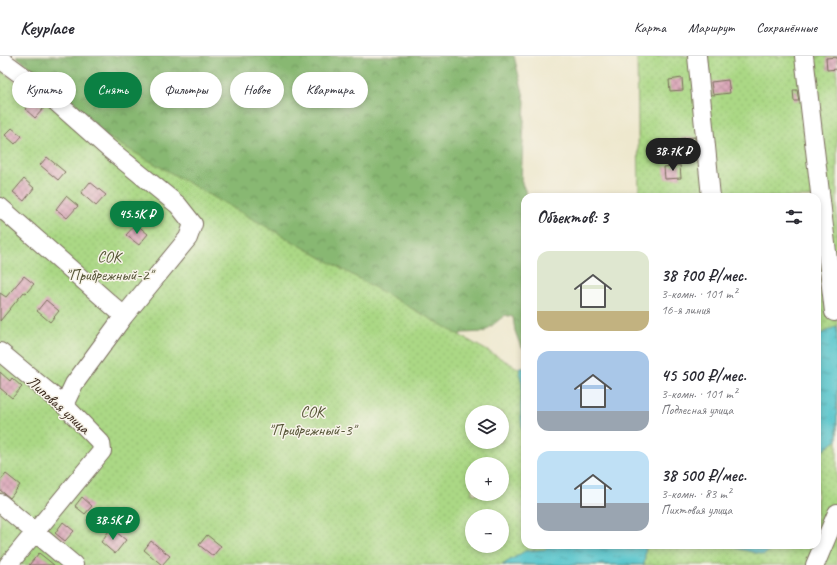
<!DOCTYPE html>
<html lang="ru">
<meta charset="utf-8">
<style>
:root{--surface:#fff;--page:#f7f7f7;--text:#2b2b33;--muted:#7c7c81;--line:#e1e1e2;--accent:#0b8043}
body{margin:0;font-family:Caveat,sans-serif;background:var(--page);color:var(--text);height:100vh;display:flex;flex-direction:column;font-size:15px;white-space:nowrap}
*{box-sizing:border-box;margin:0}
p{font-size:13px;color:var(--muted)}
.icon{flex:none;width:22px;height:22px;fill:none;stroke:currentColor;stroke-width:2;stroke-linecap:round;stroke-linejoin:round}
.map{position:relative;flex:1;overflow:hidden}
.sheet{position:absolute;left:521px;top:137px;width:300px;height:356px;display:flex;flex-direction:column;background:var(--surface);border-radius:12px;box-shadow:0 2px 6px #0003}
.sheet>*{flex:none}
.guide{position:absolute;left:12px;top:16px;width:380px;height:36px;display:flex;gap:8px}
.controls{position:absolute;left:465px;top:349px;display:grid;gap:8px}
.controls a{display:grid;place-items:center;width:44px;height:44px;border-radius:50%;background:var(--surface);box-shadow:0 2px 6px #0003;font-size:20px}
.price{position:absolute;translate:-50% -34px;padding:0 9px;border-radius:14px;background:var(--accent);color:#fff;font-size:13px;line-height:26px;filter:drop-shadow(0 1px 2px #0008)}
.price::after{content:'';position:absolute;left:50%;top:24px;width:12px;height:9px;margin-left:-6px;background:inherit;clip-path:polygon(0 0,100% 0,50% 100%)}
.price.on{background:#222;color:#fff}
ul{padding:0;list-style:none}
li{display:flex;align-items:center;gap:12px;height:100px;padding:0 16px}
li span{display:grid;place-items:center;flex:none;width:112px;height:80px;border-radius:12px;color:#555}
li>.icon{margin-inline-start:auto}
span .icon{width:48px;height:48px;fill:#fffc;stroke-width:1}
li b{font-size:17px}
h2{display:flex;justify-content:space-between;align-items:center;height:48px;padding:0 16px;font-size:17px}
.chip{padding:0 14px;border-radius:18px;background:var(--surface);box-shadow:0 2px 6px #0003;font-size:14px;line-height:36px}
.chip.on{background:var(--accent);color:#fff}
header{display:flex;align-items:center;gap:24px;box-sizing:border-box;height:56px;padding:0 20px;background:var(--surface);border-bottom:1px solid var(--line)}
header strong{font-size:19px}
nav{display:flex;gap:22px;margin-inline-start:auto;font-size:14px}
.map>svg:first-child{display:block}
</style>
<header>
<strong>Keyplace</strong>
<nav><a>Карта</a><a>Маршрут</a><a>Сохранённые</a></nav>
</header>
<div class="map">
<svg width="837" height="509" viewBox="0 0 837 509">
<defs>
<pattern id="forest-crowns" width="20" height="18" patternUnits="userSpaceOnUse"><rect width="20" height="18" fill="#88b872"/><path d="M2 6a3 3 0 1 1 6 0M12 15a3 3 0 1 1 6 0" fill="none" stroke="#70965d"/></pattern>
<pattern id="park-dots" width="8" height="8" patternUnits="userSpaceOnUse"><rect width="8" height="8" fill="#abd885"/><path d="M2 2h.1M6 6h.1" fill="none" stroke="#94ba72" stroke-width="1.8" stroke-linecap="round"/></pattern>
<pattern id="water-ripples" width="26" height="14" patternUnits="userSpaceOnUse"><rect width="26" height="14" fill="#57c5cc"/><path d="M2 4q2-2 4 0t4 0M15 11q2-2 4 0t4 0" fill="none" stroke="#49a0a5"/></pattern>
<pattern id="building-cross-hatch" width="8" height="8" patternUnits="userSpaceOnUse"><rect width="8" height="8" fill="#dba7b9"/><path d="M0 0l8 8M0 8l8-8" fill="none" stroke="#b38896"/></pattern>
</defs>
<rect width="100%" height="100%" fill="#f7f3e8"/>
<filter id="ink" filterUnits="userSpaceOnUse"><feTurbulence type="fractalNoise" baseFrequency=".025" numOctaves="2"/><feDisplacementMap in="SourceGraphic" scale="8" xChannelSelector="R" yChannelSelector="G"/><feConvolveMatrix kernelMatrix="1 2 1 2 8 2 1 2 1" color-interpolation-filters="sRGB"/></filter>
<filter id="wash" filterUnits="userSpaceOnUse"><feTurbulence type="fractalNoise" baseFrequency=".012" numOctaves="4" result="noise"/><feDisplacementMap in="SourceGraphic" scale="16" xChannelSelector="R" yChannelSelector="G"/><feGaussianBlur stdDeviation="0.9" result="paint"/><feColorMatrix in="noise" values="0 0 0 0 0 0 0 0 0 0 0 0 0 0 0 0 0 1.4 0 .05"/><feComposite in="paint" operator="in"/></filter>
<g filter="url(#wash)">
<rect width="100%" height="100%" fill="#eee8ce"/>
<path fill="url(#forest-crowns)" stroke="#627148" d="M16,0H514L525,45L521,125L528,141H525V293L521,291L515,275L513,261L505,259L484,276L462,277L442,291L472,386L502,408H472L268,509L116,91L73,45Z"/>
<path fill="url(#park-dots)" stroke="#738152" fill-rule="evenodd" d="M637,0H837V509H0V13L32,39L525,316V489H817V141H639ZM472,356H502V386H472ZM472,408H502V438H472ZM472,460H502V490H472Z"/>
<path fill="url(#water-ripples)" stroke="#497875" d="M837,270V384L817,399V280Z
M520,311L525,312V388C520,369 520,349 522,330C522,324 518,318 520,311Z
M545,489H646L644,509H502L525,495L547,493Z
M733,489H777L764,499L736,492Z"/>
<g id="blocks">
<path fill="url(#building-cross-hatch)" d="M837,1V13L827,14L826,2Z
M682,22L683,34L670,35L669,24Z
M728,24L730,37L713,39L711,26Z
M793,34H797L799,45H794Z
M33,43L44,52L35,62L25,53Z
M12,72L22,80L15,88L5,79Z
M695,81L696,96L679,97L678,83Z
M47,101L65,116L58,124L40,109Z
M680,109L681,122L665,123L664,111Z
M24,123L34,132L24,145L13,136Z
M90,126L106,139L96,150L81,137Z
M66,140L78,150L67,162L56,153Z
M136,168L148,178L139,189L126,179Z
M24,220L34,228L26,237L24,236L0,265V237L6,241Z
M46,244L59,255L50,266L37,255Z
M0,316L10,325L12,322L22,331L12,342L0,332Z
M6,418L20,429L10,442L0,434V425Z
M82,441L92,450L85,458L75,450Z
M63,466L74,475L65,485L55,477Z
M111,472L126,484L115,498L101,486Z
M207,479L221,490L213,500L199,489Z
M151,485L170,500L162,509L144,494Z
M39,497L54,509H29Z"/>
</g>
</g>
<g filter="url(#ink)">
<use href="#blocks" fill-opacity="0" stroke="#7a6c5c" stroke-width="1"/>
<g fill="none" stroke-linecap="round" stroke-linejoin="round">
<g stroke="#7a6c5c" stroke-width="20">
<path id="minor" d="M697,0L711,141
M804,0L834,256
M0,3L46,37L108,92L178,149L193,168L188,182L124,260L74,328L64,349
M0,151L124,260
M0,296L64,349L101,387L102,395L8,509
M0,447L74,509
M815,509L837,457"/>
</g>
<use href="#minor" stroke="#fff" stroke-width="18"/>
</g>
</g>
<g text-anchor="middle" stroke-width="3" stroke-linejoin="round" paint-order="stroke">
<g font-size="16" fill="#575638" stroke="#f7f3e8">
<text x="109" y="206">СОК<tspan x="109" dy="18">"Прибрежный-2"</tspan></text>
<text x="312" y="361">СОК<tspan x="312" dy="18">"Прибрежный-3"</tspan></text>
</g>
<g font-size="16" fill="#3b2a1e" stroke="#f7f3e8">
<text transform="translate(59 348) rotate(42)" y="6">Липовая улица</text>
</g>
</g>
</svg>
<div class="controls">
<a><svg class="icon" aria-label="layers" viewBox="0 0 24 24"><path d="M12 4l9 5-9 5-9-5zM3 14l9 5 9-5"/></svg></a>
<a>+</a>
<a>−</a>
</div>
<b class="price on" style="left:673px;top:116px">38.7K ₽</b>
<b class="price" style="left:137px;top:179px">45.5K ₽</b>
<b class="price" style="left:113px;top:485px">38.5K ₽</b>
<div class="guide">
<a class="chip">Купить</a>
<a class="chip on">Снять</a>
<a class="chip">Фильтры</a>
<a class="chip">Новое</a>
<a class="chip">Квартира</a>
</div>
<section class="sheet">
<h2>Объектов: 3<svg class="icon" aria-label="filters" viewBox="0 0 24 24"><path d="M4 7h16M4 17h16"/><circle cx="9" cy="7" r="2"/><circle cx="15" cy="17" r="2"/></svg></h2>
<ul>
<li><span style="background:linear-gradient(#dfe7d0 75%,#c2b280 0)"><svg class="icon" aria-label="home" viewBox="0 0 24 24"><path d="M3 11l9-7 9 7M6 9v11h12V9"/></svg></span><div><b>38 700 ₽/мес.</b><p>3-комн. · 101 m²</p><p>16-я линия</p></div></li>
<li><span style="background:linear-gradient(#a9c7e8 75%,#9aa5b1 0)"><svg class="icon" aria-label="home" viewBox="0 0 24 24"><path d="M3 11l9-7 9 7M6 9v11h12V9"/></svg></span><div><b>45 500 ₽/мес.</b><p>3-комн. · 101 m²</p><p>Подлесная улица</p></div></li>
<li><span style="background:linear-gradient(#bfe0f5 65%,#9aa5b1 0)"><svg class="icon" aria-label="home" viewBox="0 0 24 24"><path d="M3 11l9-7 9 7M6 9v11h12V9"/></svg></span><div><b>38 500 ₽/мес.</b><p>3-комн. · 83 m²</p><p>Пихтовая улица</p></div></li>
</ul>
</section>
</div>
